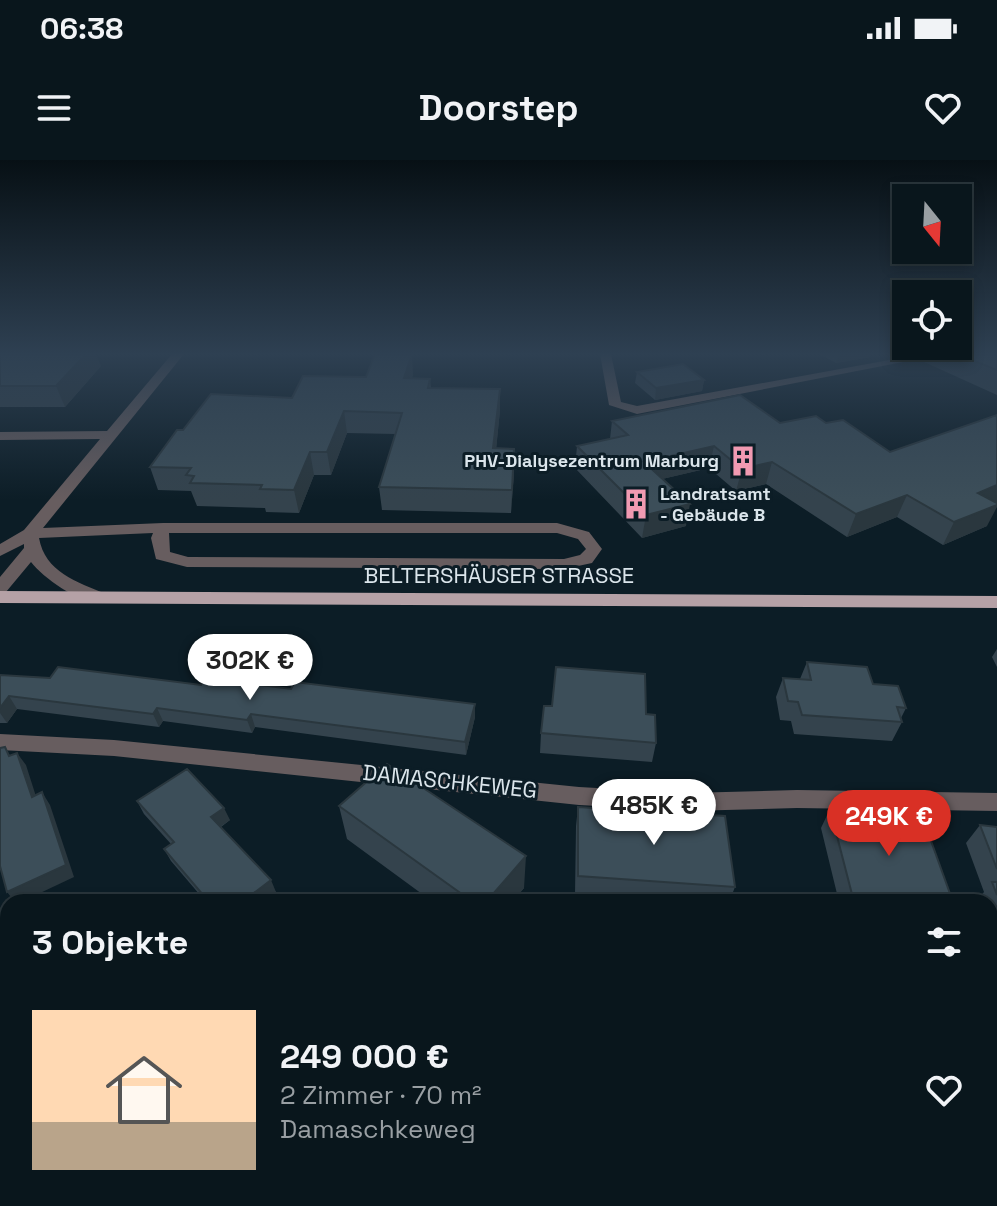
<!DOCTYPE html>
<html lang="de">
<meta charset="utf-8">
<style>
:root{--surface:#09161c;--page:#121f25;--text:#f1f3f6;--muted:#999fa3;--line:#29353b;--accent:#d93025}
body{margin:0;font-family:"Space Grotesk",sans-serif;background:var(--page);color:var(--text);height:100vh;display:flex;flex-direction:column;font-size:30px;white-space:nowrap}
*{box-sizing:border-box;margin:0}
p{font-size:26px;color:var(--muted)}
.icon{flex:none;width:44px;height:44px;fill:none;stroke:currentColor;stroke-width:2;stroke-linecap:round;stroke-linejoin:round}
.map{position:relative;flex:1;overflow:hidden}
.details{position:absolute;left:0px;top:734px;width:998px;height:312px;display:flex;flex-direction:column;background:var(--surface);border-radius:24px 24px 0 0;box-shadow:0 4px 12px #0003,0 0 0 2px var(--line)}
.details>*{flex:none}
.needle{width:52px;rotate:162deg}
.controls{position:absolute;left:892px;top:24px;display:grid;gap:16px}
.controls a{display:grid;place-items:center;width:80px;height:80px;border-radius:0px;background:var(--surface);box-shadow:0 4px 12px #0003,0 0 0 2px var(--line);font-size:40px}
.price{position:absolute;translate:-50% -68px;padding:0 18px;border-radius:28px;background:#fff;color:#222;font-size:26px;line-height:52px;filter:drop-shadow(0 2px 4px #0008)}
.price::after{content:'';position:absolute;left:50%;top:48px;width:24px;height:18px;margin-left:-12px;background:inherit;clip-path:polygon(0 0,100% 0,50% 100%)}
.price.active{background:var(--accent);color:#fff}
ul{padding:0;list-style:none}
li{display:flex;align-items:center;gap:24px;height:200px;padding:0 32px}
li+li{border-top:2px solid var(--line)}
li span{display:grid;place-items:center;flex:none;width:224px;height:160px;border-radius:0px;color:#555}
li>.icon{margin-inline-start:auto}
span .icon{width:96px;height:96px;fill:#fffc;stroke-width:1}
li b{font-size:34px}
h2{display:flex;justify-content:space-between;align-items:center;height:96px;padding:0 32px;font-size:34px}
.status{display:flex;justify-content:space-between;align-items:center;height:56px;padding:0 40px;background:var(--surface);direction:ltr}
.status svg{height:22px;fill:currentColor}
header{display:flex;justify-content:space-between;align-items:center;height:104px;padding:0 32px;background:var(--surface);font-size:36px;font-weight:800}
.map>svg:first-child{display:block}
</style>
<div class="status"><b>06:38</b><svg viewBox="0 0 49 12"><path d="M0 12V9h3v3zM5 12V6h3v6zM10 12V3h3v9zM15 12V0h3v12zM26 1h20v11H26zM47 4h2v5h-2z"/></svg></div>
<header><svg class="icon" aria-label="menu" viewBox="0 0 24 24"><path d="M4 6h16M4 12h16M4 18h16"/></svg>Doorstep<svg class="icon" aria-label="heart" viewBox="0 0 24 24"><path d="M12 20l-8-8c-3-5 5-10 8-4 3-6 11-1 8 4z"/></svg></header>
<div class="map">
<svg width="997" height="1046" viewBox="0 0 997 1046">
<rect width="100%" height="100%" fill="#0c1d26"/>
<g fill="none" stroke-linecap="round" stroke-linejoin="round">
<path fill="#675d5f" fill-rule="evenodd" d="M172,194H184L43,368L163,363H557L589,372L602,389L592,403L564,409L187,407L156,399L151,378L153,373L39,378C45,412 77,422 106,434L109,438L106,442C84,447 44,419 31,402L6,432L0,433V417L24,388V384L0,396V384L24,370L100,279L0,280V272L107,271ZM169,373H557L578,379L586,389L580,395L564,399L188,397L170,392Z
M600,194H611L621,242L637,246L922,194H944L637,254L609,245Z
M0,574L114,580L579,627L687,633L797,630L997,633V651L797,648L687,651L579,645L114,596L0,590Z
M0,786H8V812H0Z
M187,1038H222L218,1046H183Z"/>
<path fill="#b5a1a6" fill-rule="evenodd" d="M0,431L997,436V448L0,443Z"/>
</g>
<path fill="#34434d" d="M0,194L101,206L65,247H0Z
M819,194H871L870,197L836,203Z
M925,194H997V235L922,201Z
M637,212L704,220L702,231L655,240L635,223Z
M413,214L412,218L430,219L431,228L500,250L496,289L514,312L511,353L382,350L379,327L395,274L347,273L331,315H314L299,353L266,352L265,348L197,346L191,331L158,330L150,307L183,270L366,217Z
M612,261L826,263L890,292L987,366L943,385L897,357L847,377L766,324L736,331L709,308L662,319L686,366L642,378L575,308L577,286L610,279Z
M997,489V507L992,497Z
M807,502L873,524L906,548L901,558L902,562L892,581L794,574L791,561L780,560L776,537L783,518L800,519Z
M0,515L201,525L475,557L466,595L255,567L252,573L163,561L159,567L17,549L7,563H0Z
M646,554L656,583L652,602L540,593L541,573Z
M137,641L230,660L221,667L276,732L263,742H206L171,701L164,689L171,684L144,654Z
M339,646L524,728L512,742H433L347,679Z
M578,647L735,727L729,742H683L575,734L576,666Z
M830,649L953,742H839L821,668Z
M980,665L997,667V782L992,781L990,777V742H978L977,740L984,732L966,683Z
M462,1038H616L624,1046H469Z"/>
<path fill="#2a373e" d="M74,194H96L101,206L65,247L56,226Z
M412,194L413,214L406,239L404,218Z
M839,194H871L870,197L836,203Z
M704,220L702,231L655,240L656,228Z
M500,229V250L494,311L493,288Z
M344,251L347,273L331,315L327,292Z
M714,286L709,308L641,324L644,302Z
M514,289V312L511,353L512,330Z
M310,292L314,315L299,353L294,330Z
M772,302L766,324L736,331L742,309Z
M997,325V343L978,333Z
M907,335L897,357L847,377L856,354Z
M690,344L686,366L642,378L646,355Z
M997,345V347L987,366L943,385L954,362Z
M9,536L17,549L7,563L0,553V548Z
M475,544V557L466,595L465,582Z
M157,548L163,561L159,567L153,554Z
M251,554L255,567L252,573L247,560Z
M17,593L26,605L40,649L32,637Z
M42,632L50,645L74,717L21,742H15L7,732Z
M224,648L230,660L217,669L211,657Z
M526,696L524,728L512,742H486Z
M271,720L276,732L263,742H242Z
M131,1038H139L134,1046H127Z
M486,1038V1046H482V1043Z"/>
<path fill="#3c4e59" stroke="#2a373e" stroke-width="2" d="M0,194H86L56,226H0Z
M375,194H412L404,218L430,219L428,228L500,229L493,288L514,289L512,330L379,327L402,253L344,251L327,292H310L294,330L260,329L262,325L190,323L194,316L186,315L191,308L150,307L177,270H183L211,234L292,238L303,216L366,217Z
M957,194H997V210Z
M683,204L704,220L656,228L637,212Z
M740,235L780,263L816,256L826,263L843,260L890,292L997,255V325L978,333L997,343V345L954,362L907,335L856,354L772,302L742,309L714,286L644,302L690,344L646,355L577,286L628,275L612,261Z
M807,502L867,507L873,524L898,526L906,548L897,547L902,562L802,555L798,542L788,541L783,518L811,520Z
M58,507L201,525L205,518L291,529L295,522L475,544L465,582L251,554L247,560L157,548L153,554L9,536L0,548V515L50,518Z
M556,507L645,514L646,554L655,555L656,583L541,573L544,546H552Z
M5,587L9,596L17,593L32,637L42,632L66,705L7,732L0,706V588Z
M387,604L526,696L486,742H473L339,646Z
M187,609L224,648L211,657L271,720L242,742H209L164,689L174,682L137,641Z
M578,647L725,656L735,727L578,716Z
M830,649L922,656L953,742H854Z
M980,665L997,667V709Z
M992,722H997V735Z
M87,1038H131L127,1046H82Z
M477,1038H616L624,1046H493L486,1038L482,1043Z"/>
<linearGradient id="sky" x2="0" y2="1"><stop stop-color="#071015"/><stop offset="0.57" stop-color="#2e4052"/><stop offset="1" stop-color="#2e4052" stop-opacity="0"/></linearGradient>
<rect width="997" height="340" fill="url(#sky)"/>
<defs>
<g id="building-bare" transform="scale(2.4)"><path d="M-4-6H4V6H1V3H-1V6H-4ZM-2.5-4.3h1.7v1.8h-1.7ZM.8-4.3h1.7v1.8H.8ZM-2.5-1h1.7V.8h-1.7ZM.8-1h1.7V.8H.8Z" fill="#f19ab2" stroke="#0c1d26" stroke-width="2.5" paint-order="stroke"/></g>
</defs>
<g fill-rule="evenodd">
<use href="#building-bare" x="743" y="301"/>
<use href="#building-bare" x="636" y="344"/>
</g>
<g text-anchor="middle" stroke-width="6" stroke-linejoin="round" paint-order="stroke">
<g font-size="18" font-weight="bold" fill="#dbe5eb" stroke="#0c1d26" text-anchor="end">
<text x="719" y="307">PHV-Dialysezentrum Marburg</text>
<text x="660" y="340" text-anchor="start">Landratsamt<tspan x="660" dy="21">- Gebäude B</tspan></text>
</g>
<g font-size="22" fill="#dbe5eb" stroke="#0c1d26">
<text x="499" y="423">BELTERSHÄUSER STRASSE</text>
<text transform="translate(450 621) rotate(6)" y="8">DAMASCHKEWEG</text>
</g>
</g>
</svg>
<div class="controls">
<a><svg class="needle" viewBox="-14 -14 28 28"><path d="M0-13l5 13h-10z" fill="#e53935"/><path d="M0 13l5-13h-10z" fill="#999fa3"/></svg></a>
<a><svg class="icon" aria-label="locate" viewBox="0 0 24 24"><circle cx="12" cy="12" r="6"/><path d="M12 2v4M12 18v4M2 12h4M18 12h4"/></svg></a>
</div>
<b class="price" style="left:250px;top:542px">302K €</b>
<b class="price" style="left:654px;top:687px">485K €</b>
<b class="price active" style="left:889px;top:698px">249K €</b>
<section class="details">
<h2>3 Objekte<svg class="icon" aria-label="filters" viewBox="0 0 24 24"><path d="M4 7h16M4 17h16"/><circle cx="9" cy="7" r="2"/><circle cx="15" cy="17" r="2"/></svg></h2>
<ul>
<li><span style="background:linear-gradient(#ffd9b3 70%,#b9a48a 0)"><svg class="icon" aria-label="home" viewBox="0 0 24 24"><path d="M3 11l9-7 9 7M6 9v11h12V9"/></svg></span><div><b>249 000 €</b><p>2 Zimmer · 70 m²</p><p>Damaschkeweg</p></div><svg class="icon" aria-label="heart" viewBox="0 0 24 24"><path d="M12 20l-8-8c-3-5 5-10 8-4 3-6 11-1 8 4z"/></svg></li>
</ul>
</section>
</div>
